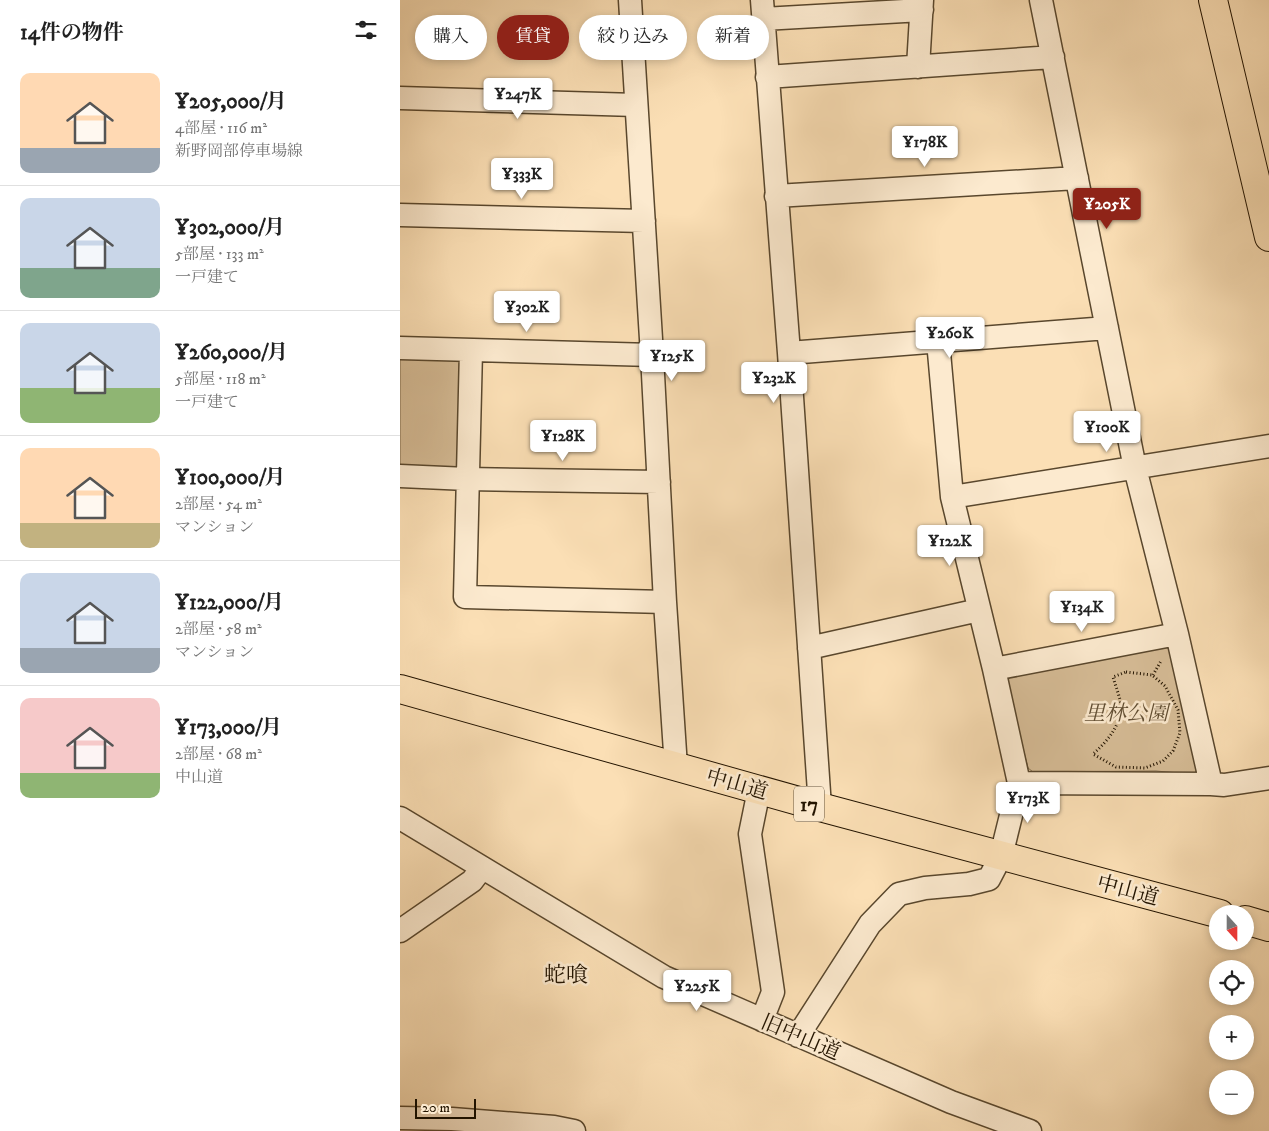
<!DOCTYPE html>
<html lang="ja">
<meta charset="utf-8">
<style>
:root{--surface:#fff;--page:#f2f2f2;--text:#222;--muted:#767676;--line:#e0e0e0;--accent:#8f2418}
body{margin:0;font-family:"IM FELL DW Pica","Noto Serif JP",serif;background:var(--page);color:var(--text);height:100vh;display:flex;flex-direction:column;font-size:19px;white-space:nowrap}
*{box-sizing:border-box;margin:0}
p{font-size:16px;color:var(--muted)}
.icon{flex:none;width:28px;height:28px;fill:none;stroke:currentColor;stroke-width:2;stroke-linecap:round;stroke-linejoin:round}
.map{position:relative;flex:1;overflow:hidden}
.sheet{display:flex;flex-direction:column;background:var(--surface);width:400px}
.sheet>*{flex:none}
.top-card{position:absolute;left:15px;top:15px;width:475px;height:45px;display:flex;gap:10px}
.needle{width:32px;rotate:159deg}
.fabs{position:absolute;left:809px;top:905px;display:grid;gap:10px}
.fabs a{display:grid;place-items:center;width:45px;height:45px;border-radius:50%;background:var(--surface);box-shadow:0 2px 8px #0003;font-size:25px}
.scale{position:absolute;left:15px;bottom:12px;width:61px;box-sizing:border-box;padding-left:5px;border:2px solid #231400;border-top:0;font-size:14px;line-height:18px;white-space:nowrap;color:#231400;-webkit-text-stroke:4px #fceacf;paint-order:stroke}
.price{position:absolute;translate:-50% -42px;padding:0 11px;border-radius:5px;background:#fff;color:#222;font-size:16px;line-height:32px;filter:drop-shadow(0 1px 2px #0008)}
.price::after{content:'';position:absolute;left:50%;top:30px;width:15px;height:11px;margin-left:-8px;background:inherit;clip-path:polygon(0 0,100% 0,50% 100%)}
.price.current{background:var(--accent);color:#fff}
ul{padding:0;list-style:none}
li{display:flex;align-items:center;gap:15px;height:125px;padding:0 20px}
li+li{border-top:1px solid var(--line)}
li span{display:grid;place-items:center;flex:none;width:140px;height:100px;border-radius:10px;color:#555}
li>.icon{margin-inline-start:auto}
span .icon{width:60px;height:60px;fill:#fffc;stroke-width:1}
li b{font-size:21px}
h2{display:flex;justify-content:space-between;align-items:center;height:60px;padding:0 20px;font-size:21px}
.tag{padding:0 18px;border-radius:22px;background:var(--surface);box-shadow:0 2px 8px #0003;font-size:18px;line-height:45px}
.tag.current{background:var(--accent);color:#fff}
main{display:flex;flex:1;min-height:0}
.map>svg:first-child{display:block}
</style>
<main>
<section class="sheet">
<h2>14件の物件<svg class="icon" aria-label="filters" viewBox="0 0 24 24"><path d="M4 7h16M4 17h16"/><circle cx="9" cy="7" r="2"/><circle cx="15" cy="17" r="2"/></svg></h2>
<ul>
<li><span style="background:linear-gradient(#ffd9b3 75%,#9aa5b1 0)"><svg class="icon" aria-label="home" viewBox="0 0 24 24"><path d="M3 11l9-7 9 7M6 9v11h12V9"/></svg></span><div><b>¥205,000/月</b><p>4部屋 · 116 m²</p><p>新野岡部停車場線</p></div></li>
<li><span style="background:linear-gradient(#c9d6e8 70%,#7fa58c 0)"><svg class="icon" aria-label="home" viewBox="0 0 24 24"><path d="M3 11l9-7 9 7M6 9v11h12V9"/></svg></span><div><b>¥302,000/月</b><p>5部屋 · 133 m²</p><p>一戸建て</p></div></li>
<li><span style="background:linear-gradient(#c9d6e8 65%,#8fb573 0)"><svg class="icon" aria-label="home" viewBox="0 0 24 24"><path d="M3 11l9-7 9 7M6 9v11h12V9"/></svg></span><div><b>¥260,000/月</b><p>5部屋 · 118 m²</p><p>一戸建て</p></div></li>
<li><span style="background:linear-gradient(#ffd9b3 75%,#c2b280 0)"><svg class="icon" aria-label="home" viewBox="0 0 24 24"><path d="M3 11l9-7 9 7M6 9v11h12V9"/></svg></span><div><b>¥100,000/月</b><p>2部屋 · 54 m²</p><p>マンション</p></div></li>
<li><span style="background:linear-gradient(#c9d6e8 75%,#9aa5b1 0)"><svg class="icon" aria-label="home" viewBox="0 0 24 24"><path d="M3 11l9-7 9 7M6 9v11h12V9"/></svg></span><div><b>¥122,000/月</b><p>2部屋 · 58 m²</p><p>マンション</p></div></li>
<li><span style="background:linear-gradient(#f6c9c9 75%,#8fb573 0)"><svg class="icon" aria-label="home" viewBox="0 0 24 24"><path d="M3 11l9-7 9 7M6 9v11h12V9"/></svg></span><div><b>¥173,000/月</b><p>2部屋 · 68 m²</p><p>中山道</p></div></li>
</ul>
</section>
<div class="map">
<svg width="869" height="1131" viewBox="0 0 869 1131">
<rect width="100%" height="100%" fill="#fbdfb5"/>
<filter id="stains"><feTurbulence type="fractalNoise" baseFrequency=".004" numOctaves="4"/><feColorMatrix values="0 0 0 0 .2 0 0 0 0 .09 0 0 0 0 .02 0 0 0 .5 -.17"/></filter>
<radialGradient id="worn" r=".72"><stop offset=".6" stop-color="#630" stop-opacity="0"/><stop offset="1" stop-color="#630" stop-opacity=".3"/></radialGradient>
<path fill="#d6bc96" stroke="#7c684b" d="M0,357L63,361L61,469L0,471Z
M769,646L801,775L756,771L633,772L628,768L606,682L614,673Z"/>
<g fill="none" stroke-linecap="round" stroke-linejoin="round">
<g stroke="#59472d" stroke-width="25">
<path id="minor" d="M230,0L252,355L265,602L276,767
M362,0L389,353L420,807
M363,19L522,10
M518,67L522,0
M367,77L653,57
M0,98L236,105
M376,196L677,178
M0,215L244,221
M0,348L252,355
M71,350L65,597L265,602
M389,353L707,328
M0,476L67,479L259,482
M552,497L869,446
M409,648L579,610
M594,669L777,634
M619,783L811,784L777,634L735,468L641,0
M811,784L824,785L869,778
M359,790L350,834L373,992L362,1020
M0,818L264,977L551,1102L630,1131
M0,931L72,881L82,868
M398,1036L470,924L499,894L525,888L569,884L589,879L601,856L619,783L594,669L552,497L538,341
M0,1118L52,1119L154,1127L174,1131"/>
</g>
<g stroke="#231400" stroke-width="30">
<path id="major" d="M813,0L869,237"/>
</g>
<g stroke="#231400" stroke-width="30">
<path id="highway" d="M0,689L420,807L820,914
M845,920L869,927"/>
</g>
<path stroke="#231400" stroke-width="3" stroke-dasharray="1 2.5" stroke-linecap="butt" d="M726,672L752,675L765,686L778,710L780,733L773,751L763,761L745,768L716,767L693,754C708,741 724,722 720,700C718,692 715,684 713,677Z
M753,675L761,661"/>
<use href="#minor" stroke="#fceacf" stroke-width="22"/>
<use href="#major" stroke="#fbdfb5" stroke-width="28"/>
<use href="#highway" stroke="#fbdfb5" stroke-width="28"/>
</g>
<g text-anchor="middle" stroke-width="5" stroke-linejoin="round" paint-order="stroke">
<rect fill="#fceacf" stroke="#64543e" stroke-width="1" x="394" y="786.5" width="30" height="35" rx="4"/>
<g font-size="20" font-weight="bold" fill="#231400">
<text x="409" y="811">17</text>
</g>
<g font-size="21" font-style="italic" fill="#624f34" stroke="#fceacf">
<text x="726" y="720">里林公園</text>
</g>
<g font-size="21" fill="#231400" stroke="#fceacf">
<text transform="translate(337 784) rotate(16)" y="7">中山道</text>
<text transform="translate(728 890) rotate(15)" y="7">中山道</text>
<text transform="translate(401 1037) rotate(23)" y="7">旧中山道</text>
</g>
<g font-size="22" fill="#231400" stroke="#fceacf">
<text x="166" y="982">蛇喰</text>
</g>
</g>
<rect width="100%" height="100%" filter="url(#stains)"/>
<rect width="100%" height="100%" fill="url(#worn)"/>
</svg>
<div class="fabs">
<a><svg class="needle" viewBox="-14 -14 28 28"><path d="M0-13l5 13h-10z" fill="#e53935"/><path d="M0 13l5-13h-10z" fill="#767676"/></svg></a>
<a><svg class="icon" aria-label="locate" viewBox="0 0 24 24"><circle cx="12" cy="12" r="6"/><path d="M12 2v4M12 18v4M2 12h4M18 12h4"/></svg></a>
<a>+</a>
<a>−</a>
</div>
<div class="scale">20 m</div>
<b class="price" style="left:118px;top:120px">¥247K</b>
<b class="price" style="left:525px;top:168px">¥178K</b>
<b class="price" style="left:122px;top:200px">¥333K</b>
<b class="price current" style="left:707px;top:230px">¥205K</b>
<b class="price" style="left:127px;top:333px">¥302K</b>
<b class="price" style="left:550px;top:359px">¥260K</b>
<b class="price" style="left:272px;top:382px">¥125K</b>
<b class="price" style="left:374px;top:404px">¥232K</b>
<b class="price" style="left:707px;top:453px">¥100K</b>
<b class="price" style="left:163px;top:462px">¥128K</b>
<b class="price" style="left:550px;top:567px">¥122K</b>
<b class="price" style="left:682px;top:633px">¥134K</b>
<b class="price" style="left:628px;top:824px">¥173K</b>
<b class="price" style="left:297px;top:1012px">¥225K</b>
<div class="top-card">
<a class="tag">購入</a>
<a class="tag current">賃貸</a>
<a class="tag">絞り込み</a>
<a class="tag">新着</a>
</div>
</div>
</main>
